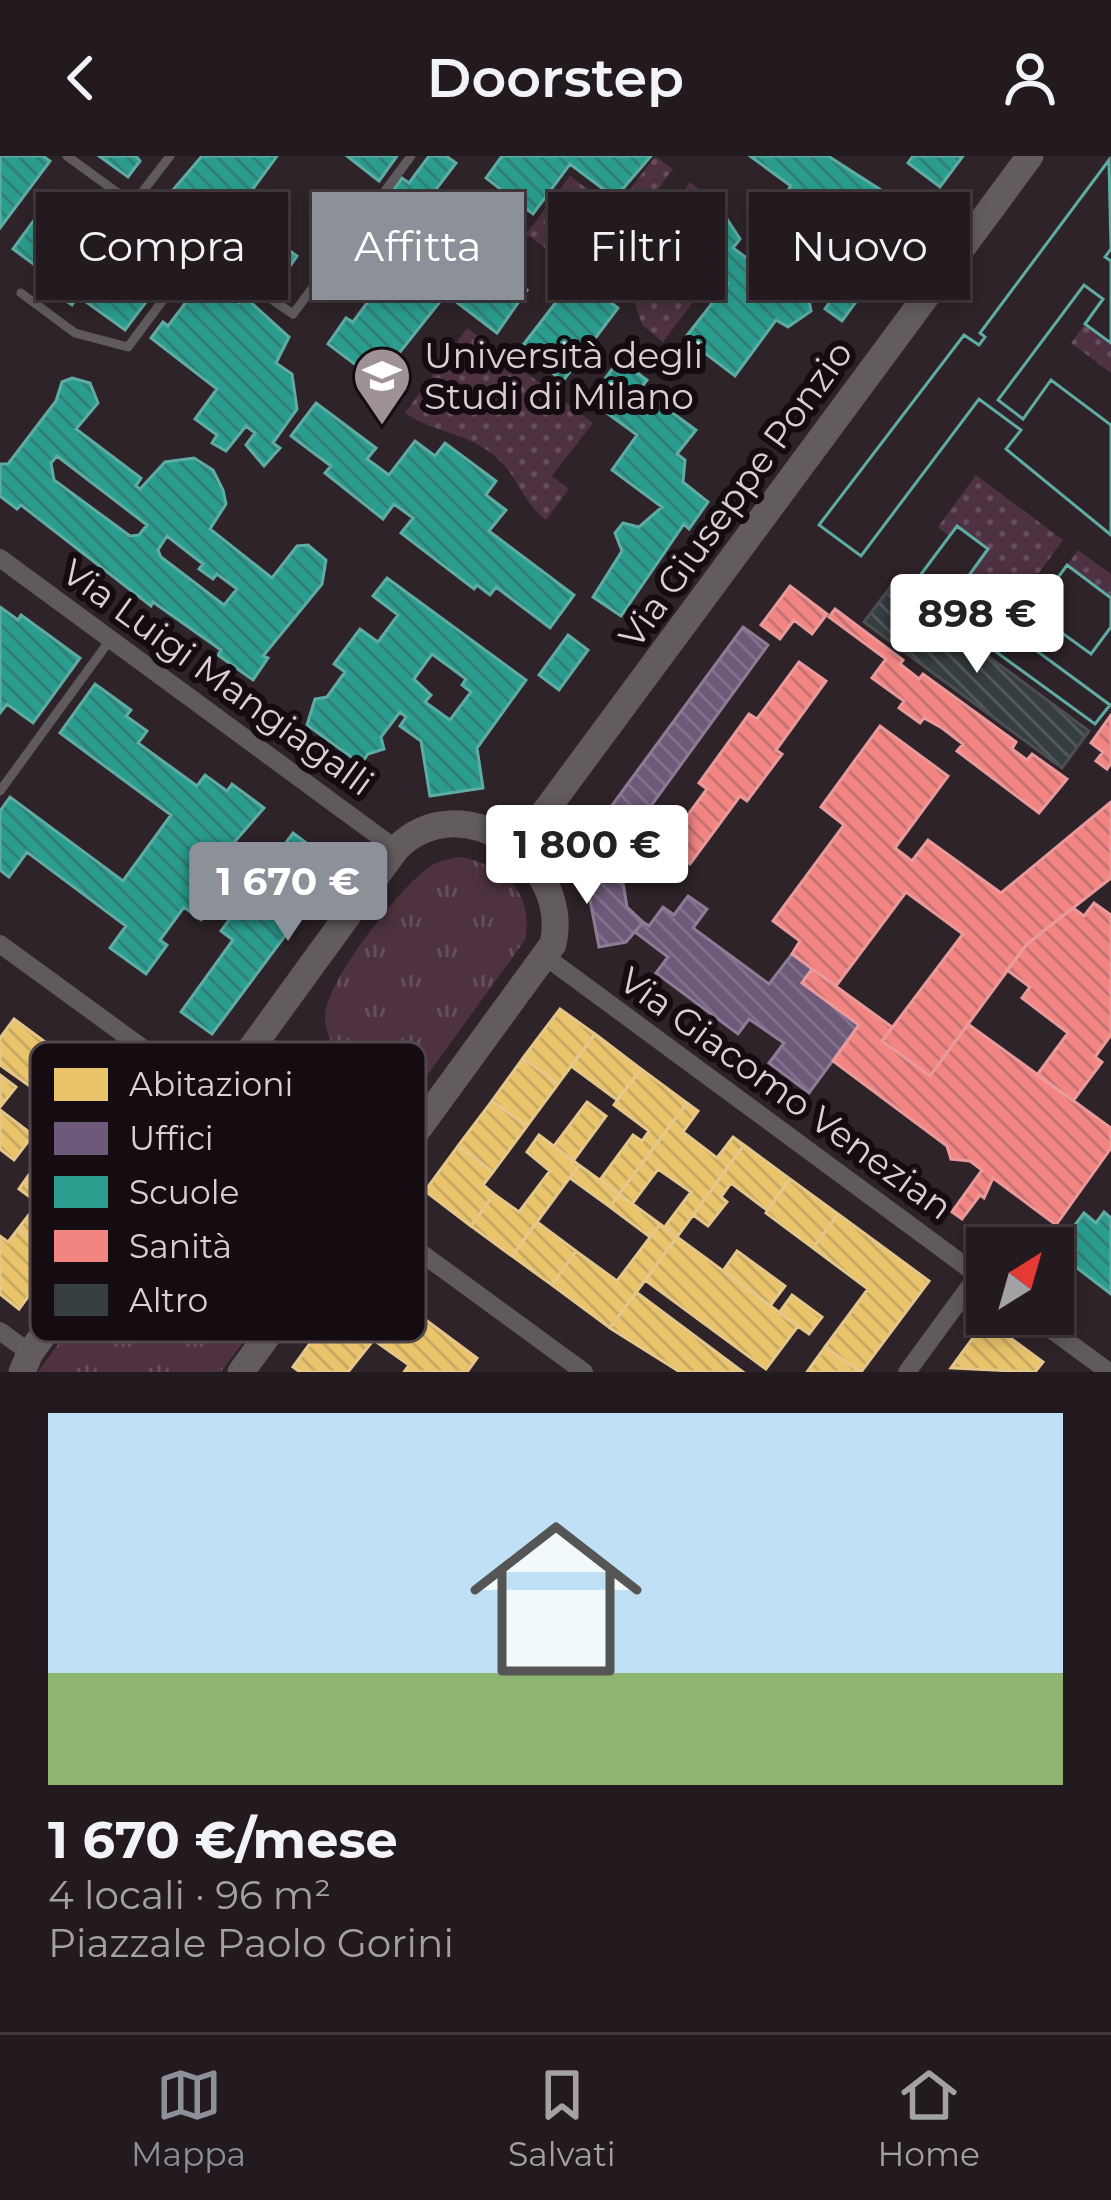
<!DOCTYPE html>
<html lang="it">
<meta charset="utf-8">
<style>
:root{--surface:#221a1e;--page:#2e272b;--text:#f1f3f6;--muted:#a2a1a4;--line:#3f383c;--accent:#8c9099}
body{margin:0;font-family:Montserrat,sans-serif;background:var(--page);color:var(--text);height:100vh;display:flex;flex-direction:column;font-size:45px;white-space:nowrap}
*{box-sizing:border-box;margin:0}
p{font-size:39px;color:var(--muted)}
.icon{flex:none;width:66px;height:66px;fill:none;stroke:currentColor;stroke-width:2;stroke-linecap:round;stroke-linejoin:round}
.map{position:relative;height:1216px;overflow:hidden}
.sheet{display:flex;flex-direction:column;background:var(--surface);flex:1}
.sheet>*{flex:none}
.hud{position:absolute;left:36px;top:36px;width:1041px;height:108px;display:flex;gap:24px}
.needle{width:78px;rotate:37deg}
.controls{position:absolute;left:966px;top:1071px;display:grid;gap:24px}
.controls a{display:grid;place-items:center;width:108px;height:108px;border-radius:0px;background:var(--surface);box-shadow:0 6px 18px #0003,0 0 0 3px var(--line);font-size:60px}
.price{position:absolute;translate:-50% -102px;padding:0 27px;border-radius:12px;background:#fff;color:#222;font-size:39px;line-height:78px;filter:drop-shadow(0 3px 6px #0008)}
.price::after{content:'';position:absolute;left:50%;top:72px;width:36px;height:27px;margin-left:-18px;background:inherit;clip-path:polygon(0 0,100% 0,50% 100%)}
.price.active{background:var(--accent);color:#fff}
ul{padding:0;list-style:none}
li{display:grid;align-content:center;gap:24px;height:636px;padding:0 48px}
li+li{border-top:3px solid var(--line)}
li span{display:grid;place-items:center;height:372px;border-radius:0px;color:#555}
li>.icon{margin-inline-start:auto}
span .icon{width:216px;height:216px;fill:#fffc;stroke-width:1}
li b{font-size:51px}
.tag{padding:0 42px;border-radius:0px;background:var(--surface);box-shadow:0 6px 18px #0003,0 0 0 3px var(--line);font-size:42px;line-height:108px}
.tag.active{background:var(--accent);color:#fff}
header{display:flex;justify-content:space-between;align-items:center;height:156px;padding:0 48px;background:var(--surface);font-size:54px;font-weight:600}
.dock{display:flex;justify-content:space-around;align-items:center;height:168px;border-top:3px solid var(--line);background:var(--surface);font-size:33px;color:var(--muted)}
.dock a{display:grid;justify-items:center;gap:6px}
.dock .active{color:var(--accent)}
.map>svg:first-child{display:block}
</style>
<header><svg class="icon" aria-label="back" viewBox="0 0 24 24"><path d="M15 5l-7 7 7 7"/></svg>Doorstep<svg class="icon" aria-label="person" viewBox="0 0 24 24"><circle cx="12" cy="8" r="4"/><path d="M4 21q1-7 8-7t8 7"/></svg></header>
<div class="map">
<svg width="1111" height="1216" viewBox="0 0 1111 1216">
<defs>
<pattern id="grass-dots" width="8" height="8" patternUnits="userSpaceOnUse" patternTransform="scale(3)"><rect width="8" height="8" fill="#4e3241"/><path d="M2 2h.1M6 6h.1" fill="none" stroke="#674e5c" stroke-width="1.8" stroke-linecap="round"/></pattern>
<pattern id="park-tufts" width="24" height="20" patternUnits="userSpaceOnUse" patternTransform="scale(3)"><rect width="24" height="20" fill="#4e3241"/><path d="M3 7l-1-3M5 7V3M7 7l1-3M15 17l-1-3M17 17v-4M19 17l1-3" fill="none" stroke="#674e5c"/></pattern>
<pattern id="homes-back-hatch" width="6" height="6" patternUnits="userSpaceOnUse" patternTransform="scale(3)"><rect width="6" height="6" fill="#e9c46a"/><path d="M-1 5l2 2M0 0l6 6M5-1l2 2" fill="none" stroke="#c8a962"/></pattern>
<pattern id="offices-back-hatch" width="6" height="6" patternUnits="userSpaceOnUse" patternTransform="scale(3)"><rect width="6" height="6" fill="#6d597a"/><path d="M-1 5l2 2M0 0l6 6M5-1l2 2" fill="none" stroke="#81708c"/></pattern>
<pattern id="schools-back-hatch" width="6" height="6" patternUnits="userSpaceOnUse" patternTransform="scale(3)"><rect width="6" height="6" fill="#2a9d8f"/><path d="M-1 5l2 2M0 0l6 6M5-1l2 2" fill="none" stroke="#318077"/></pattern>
<pattern id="health-back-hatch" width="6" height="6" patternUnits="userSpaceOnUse" patternTransform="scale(3)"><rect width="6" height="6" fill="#f28482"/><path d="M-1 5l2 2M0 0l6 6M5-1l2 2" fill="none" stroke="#c67272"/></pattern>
<pattern id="building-back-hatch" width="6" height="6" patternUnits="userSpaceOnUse" patternTransform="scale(3)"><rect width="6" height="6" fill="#363e41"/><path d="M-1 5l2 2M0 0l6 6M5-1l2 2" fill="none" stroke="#52595c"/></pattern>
</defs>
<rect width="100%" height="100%" fill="#2d2328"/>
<path fill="url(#grass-dots)" d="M655,0L673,13L636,63L618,50Z
M570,20L612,51L578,97L553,98L526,78Z
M690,26L708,40L670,90L653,77Z
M623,60L662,90L628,136L588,105Z
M666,98L706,129L663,186L642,169L633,141Z
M1085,168L1111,187V217L1071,187Z
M467,172L593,267L552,320L569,333L546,364C524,348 519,323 499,304C470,276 435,278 405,257Z
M976,319L1063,384L1013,452L969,419L988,393L957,370L949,380L938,371Z
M1078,394L1111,418V442L1067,409Z"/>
<path fill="url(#park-tufts)" d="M458,701C502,707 535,736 525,784L429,917C392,943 325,909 325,861C325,827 396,737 424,715C434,706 444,704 458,701Z
M165,1074C210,1088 254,1116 258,1166L221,1216H38L136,1081Z"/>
<path fill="url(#homes-back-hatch)" stroke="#e5c78a" stroke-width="3" d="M560,853L595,878L558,928L523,902Z
M14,863L64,900L38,936L0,909V882Z
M595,878L641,913L617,944L571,910Z
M523,902L558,928L527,970L492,945Z
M641,913L687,947L619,1038L600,1024L633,979L642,985L649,975L614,949Z
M0,919L16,931L0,951Z
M492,945L527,970L493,1016L458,990Z
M587,946L606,960L573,1005L554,990Z
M687,947L698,955L683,976L717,1002L733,981L744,989L677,1081L664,1072L691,1036L658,1013L632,1048L619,1038Z
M0,954L33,979L14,1004L0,993Z
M539,979L579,1009L512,1100L471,1070L494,1038L519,1056L550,1015L527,996Z
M744,989L790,1023L767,1054L731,1027L721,1041L727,1046L708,1070L693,1059Z
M458,990L493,1016L483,1029L494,1038L471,1070L425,1035Z
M579,1009L619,1038L610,1051L570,1022Z
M31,1016L88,1059L56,1102L18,1073L38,1047L19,1033Z
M790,1023L838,1058L813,1092L766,1057Z
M619,1038L660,1068L650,1081L610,1051Z
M838,1058L929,1125L861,1216L825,1191L868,1133L813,1092Z
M537,1066L576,1095L552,1129L512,1100Z
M660,1068L677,1081L610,1172L552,1129L576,1095L617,1125Z
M18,1073L56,1102L19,1153L0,1138V1080L8,1086Z
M677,1081L798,1170L766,1213L645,1124Z
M737,1095L785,1130L770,1150L723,1115Z
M361,1117L403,1147L348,1216H300L293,1211Z
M636,1136L743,1216H680L610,1172Z
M792,1139L822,1161L809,1178L779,1157Z
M403,1147L477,1202L467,1216H404L409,1209L375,1185Z
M986,1164L1043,1206L1035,1216L951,1212Z
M825,1191L860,1216H807Z"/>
<path fill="url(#offices-back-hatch)" stroke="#8e7c95" stroke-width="3" d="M743,471L768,489L618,695L627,751L643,766L626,786L599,791L582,702L585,686Z
M688,740L707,753L693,772L769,828L792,798L812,813L802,827L859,869L809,937L769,907L784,887L749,863L738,878L656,817L668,801L635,776L643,766L649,770L663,751L674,759Z"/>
<path fill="url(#schools-back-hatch)" stroke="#5faca4" stroke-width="3" fill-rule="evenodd" d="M0,0H43L50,5L0,72Z
M99,0H136L140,5L128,21Z
M202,0H277L242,48L262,63L256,70L297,100L278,127L249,106L242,116L230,106L233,94L161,48Z
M347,0H397L379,25Z
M429,0H446L456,7L396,86L375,71L395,45L389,40L402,22L409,27Z
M502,0H651L615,42L570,8L533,58L486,22Z
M750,0H828L898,45L867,87L822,53L810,68L780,45L791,30Z
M913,0H963L940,31L908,7Z
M1109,4L1111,93L1105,101L1111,105V187L1085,168L1103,143L1084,129L998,244L1023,263L1051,224L1111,269V379L1006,293L1021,274L979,243L861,400L819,369L964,179L979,189L985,181L980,177Z
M1109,4L1111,93L1105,101L1111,105V187L1085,168L1103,143L1084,129L998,244L1023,263L1051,224L1111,269V379L1006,293L1021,274L979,243L861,400L819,369L964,179L979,189L985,181L980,177Z
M87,36L141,77L125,98L71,58Z
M37,60L57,75L61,71L152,138L125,174L78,140L72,149L56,138L62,129L13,93Z
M727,63L740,83L733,92L789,133L808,138L811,155L788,171L776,164L735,220L685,182L728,127L677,87L694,64L707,73L714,64Z
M439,81L494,132L505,117L527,134L497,177L446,138L377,225L328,188L346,162L353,166L401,101L417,112Z
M867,93L885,106L842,165L825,153L836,137L825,128L845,100L856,109Z
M347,110L356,117L339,140L330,134Z
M199,116L239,147L245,141L289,181L276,207L292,218L297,253L273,287L280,292L264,310L246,289L255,277L246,270L226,295L212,287L217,279L195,263L217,233L151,182L163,166L168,170L193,137L187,133Z
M576,120L618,152L563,225L520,193Z
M619,204L647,224L640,233L696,274L677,298L685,304L683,326L708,346L689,373L684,368L621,460L593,441L622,395L615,377L623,367L639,371L662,351L612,314L637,279L589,244Z
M72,222L90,227L98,247L76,273L141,322L136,330L140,333L165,306L194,302L213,314L223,334L226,348L210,373L272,422L297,390L308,389L326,404L322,428L263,500L268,502L253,524L218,499L221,494L153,446L151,450L21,349L17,353L0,340V308H8L56,245L62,226ZM57,300L147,369L139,379L130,380L54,324L51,307ZM167,380L203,408L199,413L213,423L217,418L237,433L224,449L161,401L158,394Z
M316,247L376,292L367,303L389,319L415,285L435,300L445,287L496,325L486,339L506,354L489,375L574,439L550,472L496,431L490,439L477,429L474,433L401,377L413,362L394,348L383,363L325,317L331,310L291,280Z
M957,370L988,393L957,436L1110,549L1095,568L910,433Z
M957,370L988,393L957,436L1110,549L1095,568L910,433Z
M1067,409L1111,442V471L1091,498L1033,456Z
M1067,409L1111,442V471L1091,498L1033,456Z
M387,422L526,524L477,592L483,632L430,640L421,585L400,570L406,561L400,556L381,581L384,593L368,598L361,608L307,569L315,543L327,541L345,516L334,508L360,473L378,486L398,459L373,440ZM432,498L466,523L462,529L471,536L450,564L425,546L431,539L414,523Z
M0,451L18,464L21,459L80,502L33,567L7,548L0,557Z
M568,479L588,494L559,534L539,519Z
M95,528L131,554L126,560L147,575L138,587L197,630L205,619L227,635L232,628L264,652L216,707L227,715L228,727L201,764L184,751L160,784L167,789L146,818L110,792L126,770L27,696L9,721L0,714V655L10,641L123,725L171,659L60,577Z
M293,677L337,710L212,878L181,856L233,784L221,775Z
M1104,1056L1111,1062V1138L1068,1105L1076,1095L1063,1085L1084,1057L1096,1067Z"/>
<path fill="url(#health-back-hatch)" stroke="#eb9a9b" stroke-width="3" d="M790,430L827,458L812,478L794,464L780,483L761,469Z
M835,453L903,504L900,508L919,523L923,518L1016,586L1012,593L1027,604L1032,598L1067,623L1039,657L957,595L963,588L942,572L924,562L920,567L899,552L904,545L872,522L886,503L829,461Z
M799,506L826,525L776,594L782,598L747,645L740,640L690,708L665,690L707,633L699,627L749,558L757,563Z
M1111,559V607L1107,613L1096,605L1103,596L1091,587Z
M880,570L948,620L895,692L912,705L928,684L1001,737L1111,646V722L1027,788L930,920L882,885L963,778L906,736L836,830L792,798L800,785L773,765L844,669L821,651Z
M1094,747L1111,759V879L1095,901L1102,906L1073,945L1037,919L1068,877L1022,842L1030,831L1007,814L1027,788L1073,752L1084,760Z
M812,813L892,871L882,885L930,920L968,868L1111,972V992L1056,1069L993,1022L984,1042L980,1039L962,1063L952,1056L982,1014L970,1005L951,1003L947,990L833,905L859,869L802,827Z"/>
<path fill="url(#building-back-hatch)" stroke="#4d4e50" stroke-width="3" d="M892,429L1089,575L1062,612L864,466Z"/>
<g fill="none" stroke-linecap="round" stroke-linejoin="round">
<path stroke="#5f5a5e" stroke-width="9" d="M67,0L133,48L170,0
M133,48L293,158L411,0
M21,137L75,177L128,191L198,97
M0,635L110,484"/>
<path stroke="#5f5a5e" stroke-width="18" d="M0,402L396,693
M0,788L214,944
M546,801L987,1126
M361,1053L584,1216
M1030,1158L1109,1216
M0,1175L30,1197
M907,1216L978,1119"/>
<path stroke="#635c5f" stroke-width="27" d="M533,705V677L541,661L1030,0
M231,920C328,902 365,940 376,1032
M185,983C198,1075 238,1103 329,1096
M22,1216L30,1197L396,693C461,626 572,705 553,788L241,1216"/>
</g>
<defs>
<g id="university-pin" transform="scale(3)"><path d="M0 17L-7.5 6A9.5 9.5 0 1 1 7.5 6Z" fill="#9e9298" stroke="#140c10"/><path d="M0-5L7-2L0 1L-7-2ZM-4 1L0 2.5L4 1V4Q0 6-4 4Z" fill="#fff"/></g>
</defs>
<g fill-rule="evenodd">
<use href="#university-pin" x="382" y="220"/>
</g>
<g text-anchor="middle" stroke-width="12" stroke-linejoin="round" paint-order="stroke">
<g font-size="36" fill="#dbced5" stroke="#140c10" text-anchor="start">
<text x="424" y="212">Università degli<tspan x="424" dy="41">Studi di Milano</tspan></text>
</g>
<g font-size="36" fill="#dbced5" stroke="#140c10">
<text transform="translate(735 338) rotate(-54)" y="13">Via Giuseppe Ponzio</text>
<text transform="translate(218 521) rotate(36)" y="13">Via Luigi Mangiagalli</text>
<text transform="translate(786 937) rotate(36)" y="13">Via Giacomo Venezian</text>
</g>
</g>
<rect x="30" y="886" width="396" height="300" rx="18" fill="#140c10" stroke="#50464b" stroke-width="3"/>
<rect x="54" y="912" width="54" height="33" fill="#e9c46a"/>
<rect x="54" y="966" width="54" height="33" fill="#6d597a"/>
<rect x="54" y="1020" width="54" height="32" fill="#2a9d8f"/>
<rect x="54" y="1074" width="54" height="32" fill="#f28482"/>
<rect x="54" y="1128" width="54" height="32" fill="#363e41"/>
<g font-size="33" fill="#dbced5">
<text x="129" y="940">Abitazioni</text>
<text x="129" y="994">Uffici</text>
<text x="129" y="1048">Scuole</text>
<text x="129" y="1102">Sanità</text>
<text x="129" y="1156">Altro</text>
</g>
</svg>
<div class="controls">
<a><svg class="needle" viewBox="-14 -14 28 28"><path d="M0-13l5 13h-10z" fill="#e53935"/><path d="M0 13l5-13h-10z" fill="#a2a1a4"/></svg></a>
</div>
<b class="price" style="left:977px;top:520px">898 €</b>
<b class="price" style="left:587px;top:751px">1 800 €</b>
<b class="price active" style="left:288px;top:788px">1 670 €</b>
<div class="hud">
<a class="tag">Compra</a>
<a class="tag active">Affitta</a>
<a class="tag">Filtri</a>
<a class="tag">Nuovo</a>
</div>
</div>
<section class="sheet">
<ul>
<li><span style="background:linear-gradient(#bfe0f5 70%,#8fb573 0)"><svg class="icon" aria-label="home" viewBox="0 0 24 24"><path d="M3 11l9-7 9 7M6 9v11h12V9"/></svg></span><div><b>1 670 €/mese</b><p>4 locali · 96 m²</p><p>Piazzale Paolo Gorini</p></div></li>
</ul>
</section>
<nav class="dock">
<a class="active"><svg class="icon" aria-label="map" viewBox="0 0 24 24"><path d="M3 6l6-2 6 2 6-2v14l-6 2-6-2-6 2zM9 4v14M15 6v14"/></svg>Mappa</a>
<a><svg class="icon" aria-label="saved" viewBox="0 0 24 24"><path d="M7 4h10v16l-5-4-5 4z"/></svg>Salvati</a>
<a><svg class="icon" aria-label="home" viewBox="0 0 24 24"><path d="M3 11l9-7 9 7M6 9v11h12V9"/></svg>Home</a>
</nav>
